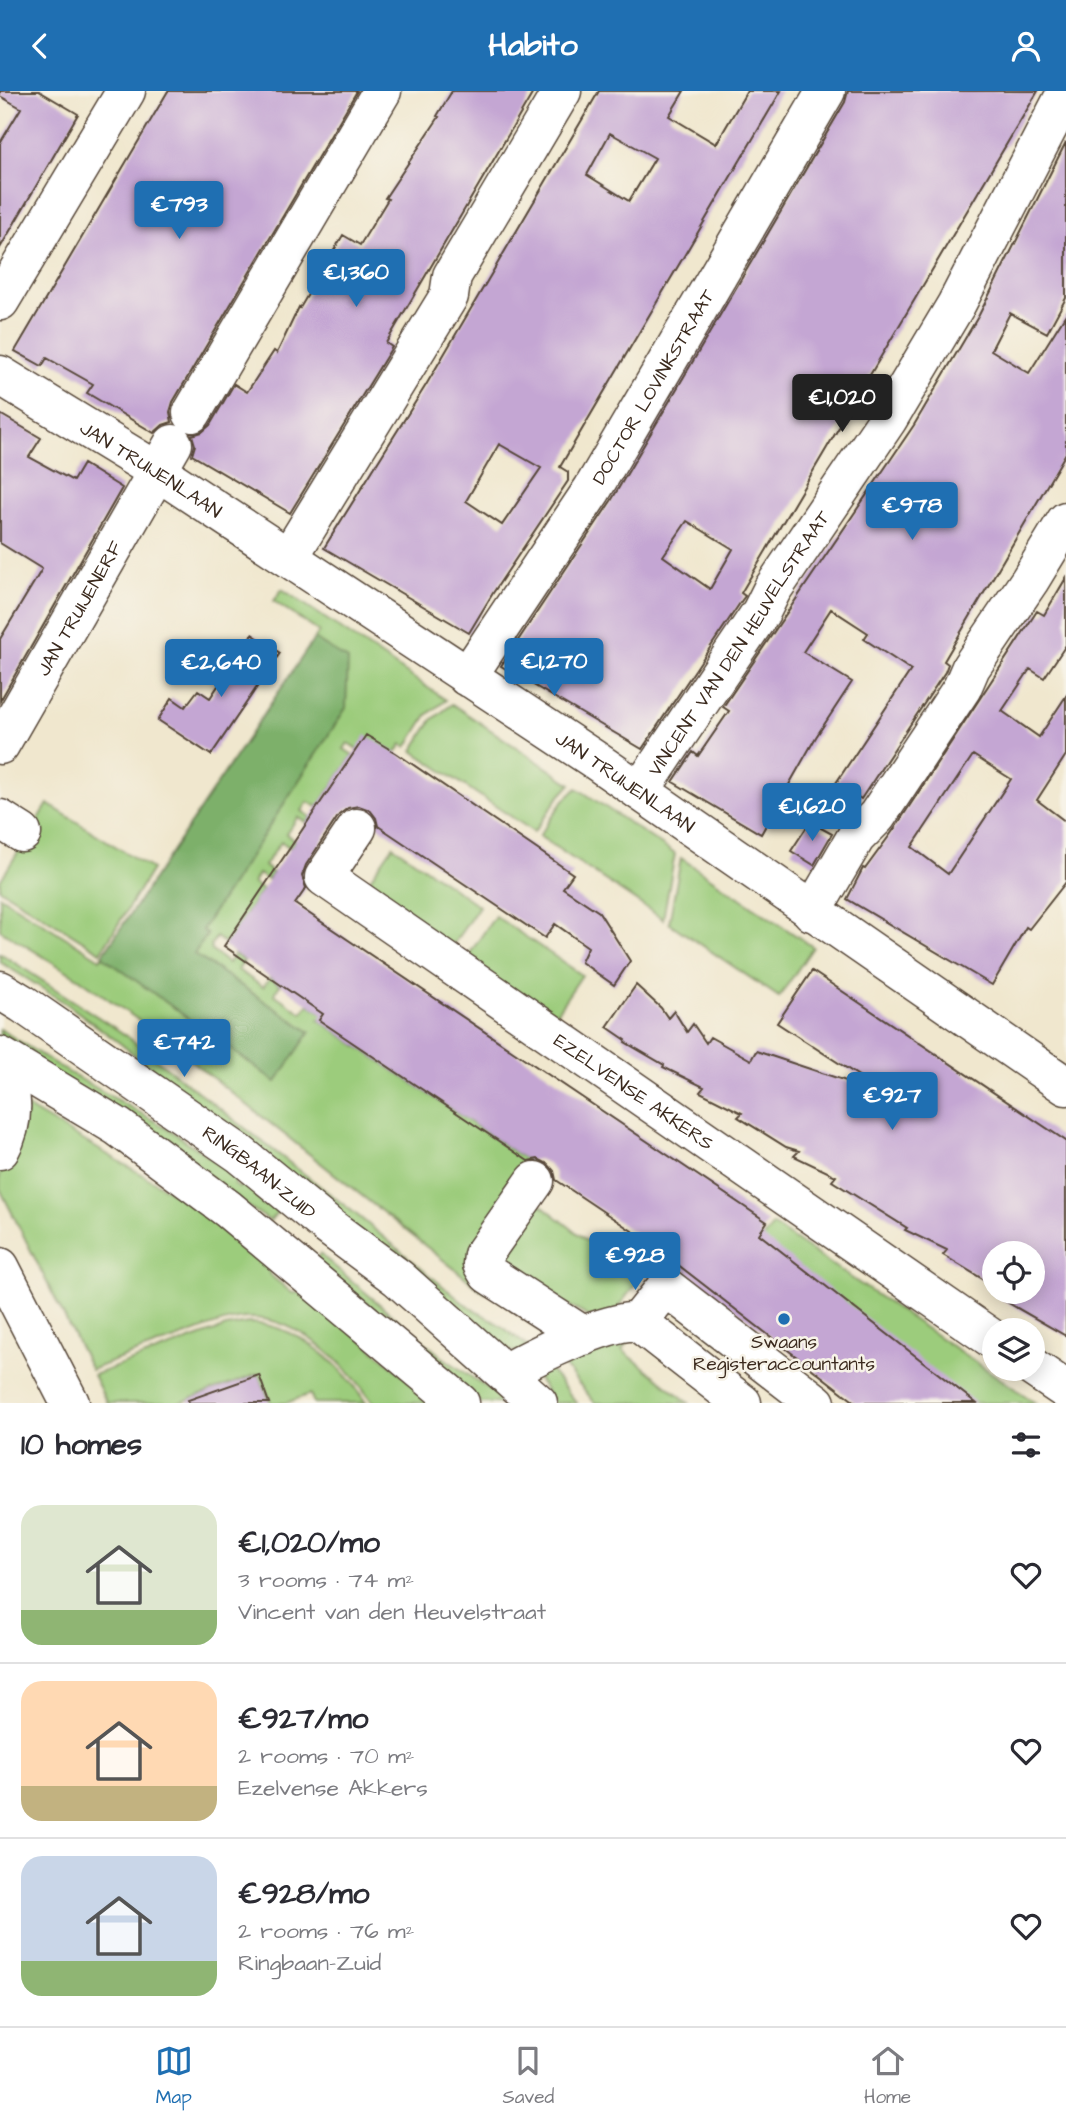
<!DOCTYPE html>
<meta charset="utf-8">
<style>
:root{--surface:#fff;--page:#f2f2f3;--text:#2b2b33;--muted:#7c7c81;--line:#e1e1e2;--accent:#1f6fb2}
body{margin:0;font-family:"Architects Daughter",sans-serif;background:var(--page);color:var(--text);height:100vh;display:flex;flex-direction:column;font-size:26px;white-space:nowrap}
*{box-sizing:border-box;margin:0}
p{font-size:23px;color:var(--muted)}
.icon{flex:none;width:38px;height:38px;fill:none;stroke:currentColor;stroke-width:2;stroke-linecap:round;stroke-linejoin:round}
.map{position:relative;height:1312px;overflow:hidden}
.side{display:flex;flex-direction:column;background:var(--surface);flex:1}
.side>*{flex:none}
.buttons{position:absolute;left:982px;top:1150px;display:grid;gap:14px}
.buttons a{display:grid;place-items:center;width:63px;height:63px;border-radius:50%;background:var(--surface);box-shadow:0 4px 18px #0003;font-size:35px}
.price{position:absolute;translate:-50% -60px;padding:0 16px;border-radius:7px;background:var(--accent);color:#fff;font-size:23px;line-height:46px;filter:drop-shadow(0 2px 4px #0008)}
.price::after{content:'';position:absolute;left:50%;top:42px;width:21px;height:16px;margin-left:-10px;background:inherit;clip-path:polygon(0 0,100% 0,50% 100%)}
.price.current{background:#222;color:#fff}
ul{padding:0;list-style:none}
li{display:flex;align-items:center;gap:21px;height:175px;padding:0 21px}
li+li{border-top:2px solid var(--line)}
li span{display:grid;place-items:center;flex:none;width:196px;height:140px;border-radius:21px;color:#555}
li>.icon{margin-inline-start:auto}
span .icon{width:84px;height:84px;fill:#fffc;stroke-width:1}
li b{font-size:30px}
h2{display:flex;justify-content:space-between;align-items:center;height:84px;padding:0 21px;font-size:30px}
header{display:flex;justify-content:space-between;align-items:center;height:91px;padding:0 21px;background:var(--accent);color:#fff;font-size:32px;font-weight:700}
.menu{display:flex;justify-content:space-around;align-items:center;height:98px;border-top:2px solid var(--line);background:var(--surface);font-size:19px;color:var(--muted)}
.menu a{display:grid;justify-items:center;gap:4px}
.menu .current{color:var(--accent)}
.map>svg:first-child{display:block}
</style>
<header><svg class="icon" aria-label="back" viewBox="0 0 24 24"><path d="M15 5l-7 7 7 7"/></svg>Habito<svg class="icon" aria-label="person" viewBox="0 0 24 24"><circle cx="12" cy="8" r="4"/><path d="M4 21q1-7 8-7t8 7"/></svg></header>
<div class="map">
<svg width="1066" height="1312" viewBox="0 0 1066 1312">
<rect width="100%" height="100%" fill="#f7f3e8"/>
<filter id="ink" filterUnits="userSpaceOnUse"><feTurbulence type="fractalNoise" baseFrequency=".0143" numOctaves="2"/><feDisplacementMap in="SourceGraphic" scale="14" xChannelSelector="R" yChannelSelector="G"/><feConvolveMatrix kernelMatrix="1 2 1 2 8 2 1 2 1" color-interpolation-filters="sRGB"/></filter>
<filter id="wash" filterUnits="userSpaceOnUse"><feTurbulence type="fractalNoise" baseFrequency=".00686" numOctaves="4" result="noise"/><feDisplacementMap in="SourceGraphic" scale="28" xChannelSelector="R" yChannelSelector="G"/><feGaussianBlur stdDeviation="1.57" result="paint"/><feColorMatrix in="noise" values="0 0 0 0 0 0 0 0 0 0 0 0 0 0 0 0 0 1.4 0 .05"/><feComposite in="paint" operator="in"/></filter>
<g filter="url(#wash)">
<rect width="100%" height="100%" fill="#f0e7ce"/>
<path fill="#9ccc7b" stroke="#6c7b4c" stroke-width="2" d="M282,498L446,609L427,624L407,656L402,653L395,664L357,658L348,652L344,658L353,664L318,716L308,711L302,720L311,726L307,732L298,726L286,743L295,750L291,757L281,751L264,775L273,782L268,789L258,783L253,792L262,799L226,853L216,846L211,854V859L228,872L234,863L244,870L238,879L263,896L270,887L280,894L274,903L302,922L309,913L325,924L319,929L531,1072L513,1105L485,1202L151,938L80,888L0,839V805L100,868L102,865L309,940L194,863L207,844L201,840L347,569L314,548L319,541L274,510Z
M452,613L571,693L558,707L534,741L413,660L432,629Z
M577,697L675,763L663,828L539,745L563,710Z
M48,713L152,778L101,861L0,798V790Z
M393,755L479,815L448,861L361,801Z
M681,767L813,856L779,906L669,832Z
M495,825L582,884L550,931L464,871Z
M0,862L121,941L357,1124L462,1211L500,1234L535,1261L498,1260L121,953L67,913L0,871Z
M0,938L68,981L167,1037L238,1086L234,1093L239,1097L244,1090L279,1119L270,1130L0,953Z
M28,1017L182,1107L269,1172V1183L292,1202H308L435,1312H373C348,1274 298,1226 249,1227C228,1227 207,1237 187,1244C155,1255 122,1266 91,1279L0,1098V1080L10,1068Z
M539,1112L638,1190L616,1219L593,1228L497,1176Z
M773,1134L1036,1312H973L762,1148Z
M320,1163L441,1265L509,1312H481L390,1231L315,1169Z
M248,1232C297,1233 341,1272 366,1312H314L310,1303L286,1312H271L258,1283L179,1312H107L93,1284L226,1236Z
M635,1241L622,1259L689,1312H595L556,1265Z
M545,1273L577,1312H554L532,1279Z"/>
<path fill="#7db06b" stroke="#5c6d44" stroke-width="2" d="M314,548L348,569L346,617L202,839L207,843L194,863L310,941L276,991L102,865Z"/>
<g id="blocks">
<path fill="#c4a6d3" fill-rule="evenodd" d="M0,0H39L78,23L0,157V52L21,17L0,5Z
M168,0H357L173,311L170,321L172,331L163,334L154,342L87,302L93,293L47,267L42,275L15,260Z
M452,0H534L386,252L392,256L290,422L192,364L195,354L192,344L202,341L210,334L234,293L247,301L274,260L277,262L299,216L300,217L343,144L360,154L388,108L385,107L439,26L437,25Z
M599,0H684L669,25L716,53L747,0H781L560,376L568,381V390L493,502L469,542L324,457L426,294ZM610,42L655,67L629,110L587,84ZM499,353L541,377L502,434L466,410Z
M848,0H1038L741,502L745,505L742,509L642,658L501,575L611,410L845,11ZM687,430L733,458L710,498L663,465Z
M1066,51V207L1047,242L1010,222L991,259L1029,282L1066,223V362L944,570L948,573L945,581L861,708L836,692L911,579L864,548L868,542L831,518L803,561L852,591L816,646L761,743L673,691L693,661L698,665L729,620L723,616L914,334L979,224Z
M0,323L41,347L29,366L73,390L83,373L122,397L0,610V548L42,478L0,452Z
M1066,487V554L1044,587L1030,578L1002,620L1039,646L1066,605V664L1037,709L1066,731V791L1029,838L1026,836L992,894L847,808L863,777L865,778L895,737L1037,520L1044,524ZM973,664L1011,688L948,783L912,756Z
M252,543L280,562L211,664L158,629L172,607L185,616L198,599L210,607Z
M366,644L396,662L573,783L563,797L599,821L630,870L614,894L581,871L588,856L555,833L545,847L378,735L376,727L370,719L359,715L348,717L339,724L306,774L302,785L306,797L295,813L767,1131L759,1143L976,1312H856L650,1152L556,1089L554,1080L548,1073L538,1068L528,1070L503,1053L319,929L323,923L224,855Z
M810,731L832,743L814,774L791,760Z
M812,880L1066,1050V1245L998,1206L1002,1200H1032V1162H994V1194L991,1193L943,1164L947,1159L905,1139L907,1137L832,1090L836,1085L794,1065L799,1060L786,1056L738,1026L742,1022L700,1001L704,996L663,976L664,974L625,951L626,949L607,936L636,894L661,917L668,927L674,920L687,941L693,933L706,952L710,946L751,969L756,960L873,999L874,995L777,932Z
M259,1284L269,1312H189L188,1309Z"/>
</g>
</g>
<g filter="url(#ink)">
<use href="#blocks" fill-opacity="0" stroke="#564638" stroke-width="2"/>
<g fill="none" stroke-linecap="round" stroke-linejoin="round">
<g stroke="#564638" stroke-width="41">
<g id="minor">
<path d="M0,210L126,0"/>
<path id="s1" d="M0,284L157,380L592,667L1066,995"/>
<path d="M192,322L382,0"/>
<path d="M289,466L449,205L452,185L562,0"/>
<path id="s2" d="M467,586L592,399L826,0"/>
<path id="s3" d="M0,654L173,353"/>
<path id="s4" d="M640,700L761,521L772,499L888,328L956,214L1066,2"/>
<path d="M0,728L22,742"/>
<path id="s5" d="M357,737L324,786L994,1249"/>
<path d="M812,821L856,746L877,725L962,597L971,576L1030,489L1066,430"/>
<path d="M0,971C15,999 15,1032 0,1059"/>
<path d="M535,1090L483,1164L482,1173L488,1183L584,1245"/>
<path d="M0,1176L70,1312"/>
<path d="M638,1231L666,1196L816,1312"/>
<path d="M1032,1276L1066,1299"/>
<path d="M506,1281C534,1266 608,1228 638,1231L742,1312"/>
</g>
</g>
<g stroke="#564638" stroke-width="41">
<g id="major">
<path id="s6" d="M0,899L23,913L240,1063L328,1135L398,1187L538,1312"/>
<path d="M0,965L118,1036L228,1118L460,1312"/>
</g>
</g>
<use href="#minor" stroke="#fff" stroke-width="38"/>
<use href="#major" stroke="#fff" stroke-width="38"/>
</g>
</g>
<circle fill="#1f6fb2" stroke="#f7f3e8" stroke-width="2.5" cx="784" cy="1228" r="7"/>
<g text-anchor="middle" stroke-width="5" stroke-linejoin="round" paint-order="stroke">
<g font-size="19" fill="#3b2a1e" stroke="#f7f3e8">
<text dy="7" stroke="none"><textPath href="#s2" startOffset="345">DOCTOR LOVINKSTRAAT</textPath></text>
<text dy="7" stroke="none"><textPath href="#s1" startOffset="178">JAN TRUIJENLAAN</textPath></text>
<text dy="7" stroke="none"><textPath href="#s3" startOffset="158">JAN TRUIJENERF</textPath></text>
<text dy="7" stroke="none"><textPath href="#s4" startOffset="178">VINCENT VAN DEN HEUVELSTRAAT</textPath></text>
<text dy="7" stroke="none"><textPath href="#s1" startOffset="746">JAN TRUIJENLAAN</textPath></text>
<text dy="7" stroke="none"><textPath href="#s5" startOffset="436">EZELVENSE AKKERS</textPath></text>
<text dy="7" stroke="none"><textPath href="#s6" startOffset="317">RINGBAAN-ZUID</textPath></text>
</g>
<g font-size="19" fill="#3b2a1e" stroke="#f7f3e8">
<text x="784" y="1257">Swaans<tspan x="784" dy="22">Registeraccountants</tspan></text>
</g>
</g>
</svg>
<div class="buttons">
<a><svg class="icon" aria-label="locate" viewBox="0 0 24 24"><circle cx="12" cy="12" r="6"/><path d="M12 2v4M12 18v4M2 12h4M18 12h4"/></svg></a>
<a><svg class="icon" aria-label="layers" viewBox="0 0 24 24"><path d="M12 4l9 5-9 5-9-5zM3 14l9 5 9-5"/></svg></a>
</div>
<b class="price" style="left:179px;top:150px">€793</b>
<b class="price" style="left:356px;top:218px">€1,360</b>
<b class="price current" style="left:842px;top:343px">€1,020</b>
<b class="price" style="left:912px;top:451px">€978</b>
<b class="price" style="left:554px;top:607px">€1,270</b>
<b class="price" style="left:221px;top:608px">€2,640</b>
<b class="price" style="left:812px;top:752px">€1,620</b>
<b class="price" style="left:184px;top:988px">€742</b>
<b class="price" style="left:892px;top:1041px">€927</b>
<b class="price" style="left:635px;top:1201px">€928</b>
</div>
<section class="side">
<h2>10 homes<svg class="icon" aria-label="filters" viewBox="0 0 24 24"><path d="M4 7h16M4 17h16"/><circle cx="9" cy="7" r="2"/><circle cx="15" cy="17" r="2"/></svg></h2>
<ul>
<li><span style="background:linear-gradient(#dfe7d0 75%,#8fb573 0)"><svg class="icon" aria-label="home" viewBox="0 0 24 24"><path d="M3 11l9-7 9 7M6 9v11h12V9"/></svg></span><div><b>€1,020/mo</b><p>3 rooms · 74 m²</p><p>Vincent van den Heuvelstraat</p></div><svg class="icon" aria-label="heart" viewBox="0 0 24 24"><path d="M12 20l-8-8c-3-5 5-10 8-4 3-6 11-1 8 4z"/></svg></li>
<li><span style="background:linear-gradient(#ffd9b3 75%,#c2b280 0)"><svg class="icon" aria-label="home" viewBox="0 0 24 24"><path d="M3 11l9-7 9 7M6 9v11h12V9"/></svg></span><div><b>€927/mo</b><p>2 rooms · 70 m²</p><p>Ezelvense Akkers</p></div><svg class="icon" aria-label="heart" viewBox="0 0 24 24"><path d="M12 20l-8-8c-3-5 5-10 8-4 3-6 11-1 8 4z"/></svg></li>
<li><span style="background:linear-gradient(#c9d6e8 75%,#8fb573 0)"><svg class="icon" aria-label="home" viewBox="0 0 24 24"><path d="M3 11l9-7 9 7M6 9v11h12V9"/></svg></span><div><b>€928/mo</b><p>2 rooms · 76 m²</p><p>Ringbaan-Zuid</p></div><svg class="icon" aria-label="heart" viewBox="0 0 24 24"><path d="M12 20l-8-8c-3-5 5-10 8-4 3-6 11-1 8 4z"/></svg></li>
</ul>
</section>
<nav class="menu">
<a class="current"><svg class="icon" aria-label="map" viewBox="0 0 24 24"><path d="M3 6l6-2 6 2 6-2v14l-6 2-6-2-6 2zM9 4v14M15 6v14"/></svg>Map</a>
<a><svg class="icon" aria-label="saved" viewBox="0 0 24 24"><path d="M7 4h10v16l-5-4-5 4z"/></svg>Saved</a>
<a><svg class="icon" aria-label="home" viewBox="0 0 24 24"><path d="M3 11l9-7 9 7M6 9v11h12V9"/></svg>Home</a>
</nav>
